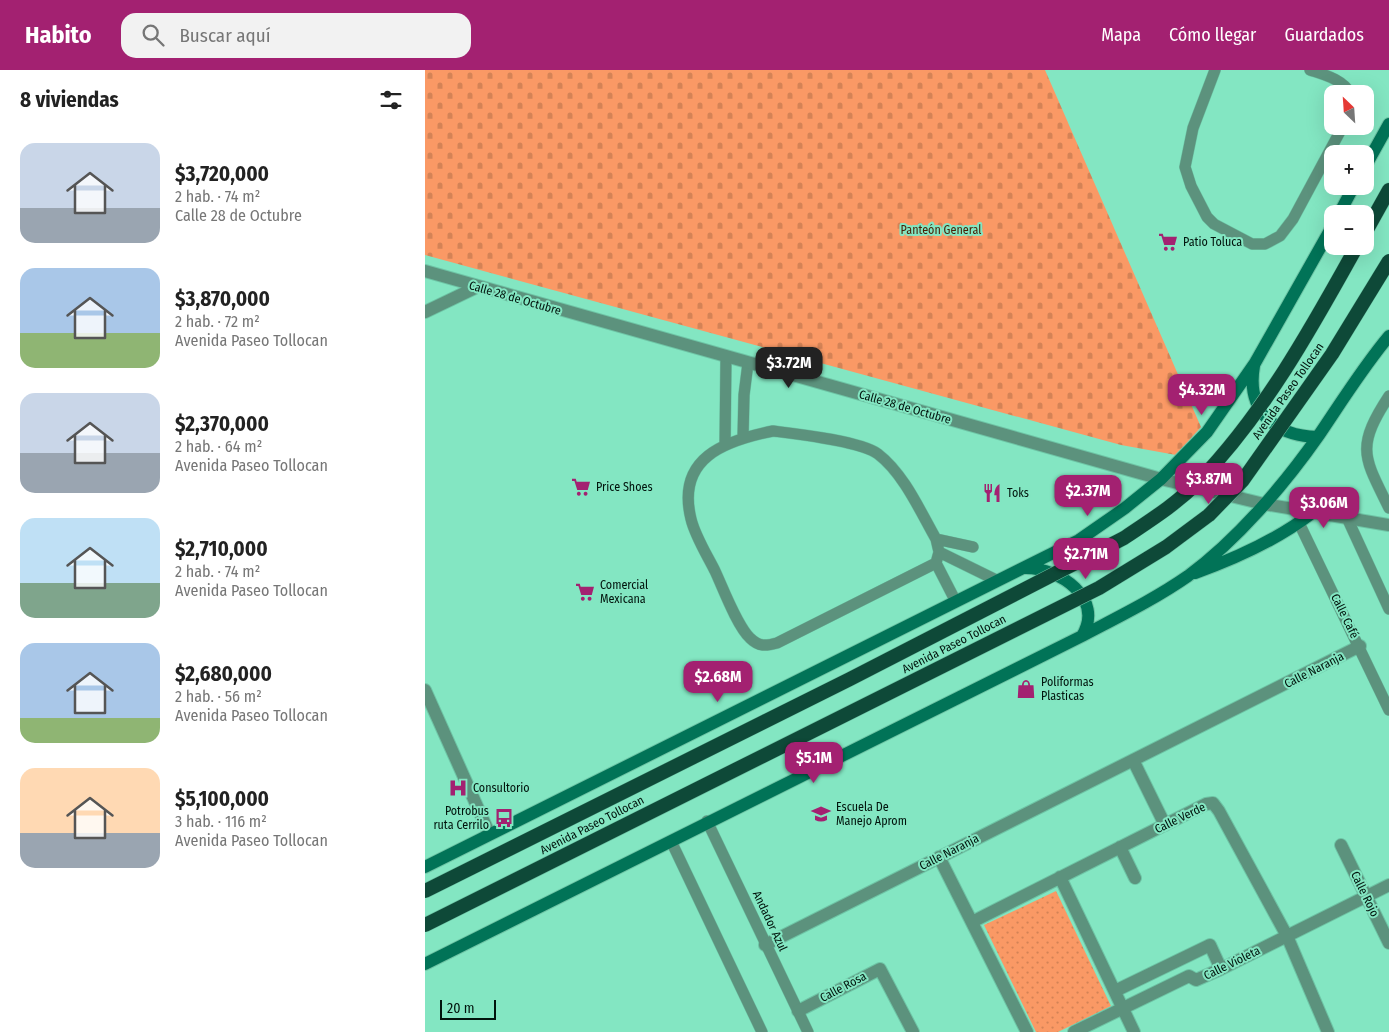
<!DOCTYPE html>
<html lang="es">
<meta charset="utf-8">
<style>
:root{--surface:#fff;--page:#f2f2f2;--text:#222;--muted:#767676;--accent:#a32171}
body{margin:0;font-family:"Fira Sans Condensed",sans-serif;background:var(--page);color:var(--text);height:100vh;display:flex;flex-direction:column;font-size:19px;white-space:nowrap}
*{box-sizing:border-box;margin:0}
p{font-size:16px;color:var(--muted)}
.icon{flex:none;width:28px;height:28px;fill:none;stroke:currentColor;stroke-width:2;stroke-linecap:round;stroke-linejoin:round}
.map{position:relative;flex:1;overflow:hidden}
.panel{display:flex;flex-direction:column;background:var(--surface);width:425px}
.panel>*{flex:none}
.needle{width:32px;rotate:335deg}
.controls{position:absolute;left:899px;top:15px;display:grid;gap:10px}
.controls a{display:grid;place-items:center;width:50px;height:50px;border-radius:10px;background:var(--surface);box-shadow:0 5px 20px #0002;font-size:25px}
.scale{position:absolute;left:15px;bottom:12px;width:56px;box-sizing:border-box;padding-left:5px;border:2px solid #01130c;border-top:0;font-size:14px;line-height:18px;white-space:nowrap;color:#01130c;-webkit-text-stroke:4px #83e6c2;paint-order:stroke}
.price{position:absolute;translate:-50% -42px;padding:0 11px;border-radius:10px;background:var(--accent);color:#fff;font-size:16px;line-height:32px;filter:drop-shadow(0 1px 2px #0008)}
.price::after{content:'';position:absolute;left:50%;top:30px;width:15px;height:11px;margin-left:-8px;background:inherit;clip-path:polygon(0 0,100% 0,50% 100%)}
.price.active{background:#222;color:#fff}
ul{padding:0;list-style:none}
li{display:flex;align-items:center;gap:15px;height:125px;padding:0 20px}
li span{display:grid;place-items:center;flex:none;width:140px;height:100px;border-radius:15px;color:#555}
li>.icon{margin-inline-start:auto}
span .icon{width:60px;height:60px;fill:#fffc;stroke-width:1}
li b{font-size:21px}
h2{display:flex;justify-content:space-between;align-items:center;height:60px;padding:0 20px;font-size:21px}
header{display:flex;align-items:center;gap:30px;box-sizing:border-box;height:70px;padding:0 25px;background:var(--accent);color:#fff}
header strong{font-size:24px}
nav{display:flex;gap:28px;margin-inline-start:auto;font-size:18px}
.search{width:350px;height:45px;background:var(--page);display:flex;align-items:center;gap:12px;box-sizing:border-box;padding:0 18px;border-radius:15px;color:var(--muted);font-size:19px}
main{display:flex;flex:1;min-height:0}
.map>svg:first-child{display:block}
</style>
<header>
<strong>Habito</strong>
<div class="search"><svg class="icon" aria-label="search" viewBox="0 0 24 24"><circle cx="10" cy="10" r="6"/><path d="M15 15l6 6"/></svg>Buscar aquí</div>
<nav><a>Mapa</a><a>Cómo llegar</a><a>Guardados</a></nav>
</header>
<main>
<section class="panel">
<h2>8 viviendas<svg class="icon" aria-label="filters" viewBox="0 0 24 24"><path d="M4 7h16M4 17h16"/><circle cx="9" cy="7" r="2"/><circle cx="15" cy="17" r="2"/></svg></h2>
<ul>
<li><span style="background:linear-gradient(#c9d6e8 65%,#9aa5b1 0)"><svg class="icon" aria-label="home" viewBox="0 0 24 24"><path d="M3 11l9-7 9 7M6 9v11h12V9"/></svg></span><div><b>$3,720,000</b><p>2 hab. · 74 m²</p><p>Calle 28 de Octubre</p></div></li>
<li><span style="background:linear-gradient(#a9c7e8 65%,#8fb573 0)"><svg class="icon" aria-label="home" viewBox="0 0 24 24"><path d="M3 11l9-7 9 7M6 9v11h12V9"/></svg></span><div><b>$3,870,000</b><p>2 hab. · 72 m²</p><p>Avenida Paseo Tollocan</p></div></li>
<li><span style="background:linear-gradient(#c9d6e8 60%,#9aa5b1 0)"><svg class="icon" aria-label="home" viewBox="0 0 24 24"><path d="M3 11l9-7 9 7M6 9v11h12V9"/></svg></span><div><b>$2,370,000</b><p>2 hab. · 64 m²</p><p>Avenida Paseo Tollocan</p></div></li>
<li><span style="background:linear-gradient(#bfe0f5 65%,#7fa58c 0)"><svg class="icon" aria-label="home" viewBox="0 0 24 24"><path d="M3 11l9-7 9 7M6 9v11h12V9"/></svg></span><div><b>$2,710,000</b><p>2 hab. · 74 m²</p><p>Avenida Paseo Tollocan</p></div></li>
<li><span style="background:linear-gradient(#a9c7e8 75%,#8fb573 0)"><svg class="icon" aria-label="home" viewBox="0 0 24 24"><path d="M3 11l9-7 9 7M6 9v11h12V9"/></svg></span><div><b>$2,680,000</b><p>2 hab. · 56 m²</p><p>Avenida Paseo Tollocan</p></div></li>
<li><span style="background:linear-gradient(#ffd9b3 65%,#9aa5b1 0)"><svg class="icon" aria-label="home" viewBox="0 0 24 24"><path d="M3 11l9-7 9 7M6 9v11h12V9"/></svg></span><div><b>$5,100,000</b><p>3 hab. · 116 m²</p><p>Avenida Paseo Tollocan</p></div></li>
</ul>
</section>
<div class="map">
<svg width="964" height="962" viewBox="0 0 964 962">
<defs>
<pattern id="cemetery-stones" width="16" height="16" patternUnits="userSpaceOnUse" patternTransform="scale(1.25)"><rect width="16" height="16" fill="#fa9965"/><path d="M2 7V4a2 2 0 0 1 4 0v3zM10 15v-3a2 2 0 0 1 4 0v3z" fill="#d48356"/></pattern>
<pattern id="park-dots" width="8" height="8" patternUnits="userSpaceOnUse" patternTransform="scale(1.25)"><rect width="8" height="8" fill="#fa9965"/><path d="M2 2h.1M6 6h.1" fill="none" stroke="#d48356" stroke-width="1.8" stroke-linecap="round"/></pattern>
</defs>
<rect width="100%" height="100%" fill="#83e6c2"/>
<path fill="url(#cemetery-stones)" d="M0,0H620L776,357L751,385L696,375L0,185Z"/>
<path fill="url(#park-dots)" d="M631,821L686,936L633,962H611L559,855Z"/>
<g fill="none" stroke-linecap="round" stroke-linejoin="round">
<g stroke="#6ec4a5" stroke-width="12">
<path id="service" d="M790,0L768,58L760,97L766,116L782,147L789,154L827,174H840L855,166L868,149L918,56
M885,0C900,5 917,9 926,24
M964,326C930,378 939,387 964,438
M348,361C372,364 435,371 453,384C479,404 495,441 511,469L514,482L511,493L352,573C341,576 334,577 325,568C312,556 298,518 290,501C282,485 270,466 266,449C251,388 299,371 348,361Z
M318,367L319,325L323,293
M300,375L301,286
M923,450L964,539
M874,453L964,640
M511,469L548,477
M514,482L571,510
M511,493L530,530
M282,751L383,962
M246,771L337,962"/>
</g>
<g stroke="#6ec4a5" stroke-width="14">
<path id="pedestrian" d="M708,690L740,755
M916,775L964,873
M695,777L710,808
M514,787L602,962
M635,807L709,962
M547,852L781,734L788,733L794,741L862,866L903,962
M340,875L935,576
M690,921L785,875L796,899
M373,941L455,899L488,962
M649,962L764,906L771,910L796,899L964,815"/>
</g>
<g stroke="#6ec4a5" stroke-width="14">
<path id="minor" d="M0,201L736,409
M0,242L52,217
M0,620L64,763"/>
</g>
<g stroke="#6ec4a5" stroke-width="14">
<path id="tertiary" d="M736,409L839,434L964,455"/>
</g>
<g stroke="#6ec4a5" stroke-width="14">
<path id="secondary" d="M940,97L964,54
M914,144L929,116
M829,296C821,341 850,366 892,367
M601,498C634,498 680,528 657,566
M770,503C812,488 852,470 887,443
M0,797L654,470L700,438L736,409L782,362L830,293L908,155
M0,894L657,566C693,547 730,529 763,506C812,470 859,415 894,365C917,331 938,297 964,266"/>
</g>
<g stroke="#6ec4a5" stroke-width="15">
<path id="trunk" d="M940,163L964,120"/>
</g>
<use href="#service" stroke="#5c927d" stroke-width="11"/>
<use href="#pedestrian" stroke="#5c927d" stroke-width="12"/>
<use href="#minor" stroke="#5c927d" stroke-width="12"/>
<use href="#tertiary" stroke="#5c927d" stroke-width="12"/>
<use href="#secondary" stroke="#017357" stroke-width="12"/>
<use href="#trunk" stroke="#0e4938" stroke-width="14"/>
<g stroke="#6ec4a5" stroke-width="15" stroke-linecap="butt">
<path id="trunk-bridge" d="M0,821L425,609L699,468C724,451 750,435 772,413C839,344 886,259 932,176
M0,855L674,518L741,477L784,445L818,410L907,284L964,191"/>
</g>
<use href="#trunk-bridge" stroke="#0e4938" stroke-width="14"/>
</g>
<defs>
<g id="supermarket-bare" transform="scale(1.5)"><path d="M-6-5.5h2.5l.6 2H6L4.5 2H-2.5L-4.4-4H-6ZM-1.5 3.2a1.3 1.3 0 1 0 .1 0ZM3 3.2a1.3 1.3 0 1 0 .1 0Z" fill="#a32171" stroke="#83e6c2" stroke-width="2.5" paint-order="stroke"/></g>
<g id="restaurant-bare" transform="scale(1.5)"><path d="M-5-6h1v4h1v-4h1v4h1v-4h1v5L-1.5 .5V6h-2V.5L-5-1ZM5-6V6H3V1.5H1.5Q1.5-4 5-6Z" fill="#a32171" stroke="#83e6c2" stroke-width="2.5" paint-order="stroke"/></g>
<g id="shop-bare" transform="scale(1.5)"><path d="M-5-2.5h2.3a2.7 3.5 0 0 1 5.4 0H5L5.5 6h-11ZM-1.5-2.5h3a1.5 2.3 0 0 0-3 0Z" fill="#a32171" stroke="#83e6c2" stroke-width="2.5" paint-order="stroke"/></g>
<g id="hospital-bare" transform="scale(1.5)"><path d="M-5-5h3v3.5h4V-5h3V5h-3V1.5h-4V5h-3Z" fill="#a32171" stroke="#83e6c2" stroke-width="2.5" paint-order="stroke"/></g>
<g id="school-bare" transform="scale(1.5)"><path d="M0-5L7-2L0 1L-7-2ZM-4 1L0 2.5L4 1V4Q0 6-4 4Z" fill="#a32171" stroke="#83e6c2" stroke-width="2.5" paint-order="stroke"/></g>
<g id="bus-bare" transform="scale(1.5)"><path d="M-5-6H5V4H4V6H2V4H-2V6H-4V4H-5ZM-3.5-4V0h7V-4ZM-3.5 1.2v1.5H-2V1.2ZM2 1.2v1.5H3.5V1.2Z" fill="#a32171" stroke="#83e6c2" stroke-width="2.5" paint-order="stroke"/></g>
</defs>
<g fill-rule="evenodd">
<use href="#supermarket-bare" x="743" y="172"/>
<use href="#supermarket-bare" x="156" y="417"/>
<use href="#restaurant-bare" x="567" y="423"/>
<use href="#supermarket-bare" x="160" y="522"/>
<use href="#shop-bare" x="601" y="619"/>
<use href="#hospital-bare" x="33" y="718"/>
<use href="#school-bare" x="396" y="744"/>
<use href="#bus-bare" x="79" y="748"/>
</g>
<g text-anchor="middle" stroke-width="4" stroke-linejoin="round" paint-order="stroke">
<g font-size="12" fill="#471f06" stroke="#83e6c2">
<text x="516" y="164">Panteón General</text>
</g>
<g font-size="12" fill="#01130c" stroke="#83e6c2" text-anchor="start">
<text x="758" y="176">Patio Toluca</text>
<text x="171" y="421">Price Shoes</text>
<text x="582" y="427">Toks</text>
<text x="175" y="519">Comercial<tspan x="175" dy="14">Mexicana</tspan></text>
<text x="616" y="616">Poliformas<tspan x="616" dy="14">Plasticas</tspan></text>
<text x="48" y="722">Consultorio</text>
<text x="411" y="741">Escuela De<tspan x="411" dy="14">Manejo Aprom</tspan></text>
<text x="64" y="745" text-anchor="end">Potrobus<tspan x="64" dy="14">ruta Cerrilo</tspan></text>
</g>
<g font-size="12" fill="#01130c" stroke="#83e6c2">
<text transform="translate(90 228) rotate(16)" y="4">Calle 28 de Octubre</text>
<text transform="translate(863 321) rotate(-55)" y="4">Avenida Paseo Tollocan</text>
<text transform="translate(480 337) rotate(16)" y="4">Calle 28 de Octubre</text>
<text transform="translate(920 546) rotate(64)" y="4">Calle Café</text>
<text transform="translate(529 574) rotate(-27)" y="4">Avenida Paseo Tollocan</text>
<text transform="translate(889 600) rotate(-27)" y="4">Calle Naranja</text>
<text transform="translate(755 748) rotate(-26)" y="4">Calle Verde</text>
<text transform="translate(167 755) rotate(-27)" y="4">Avenida Paseo Tollocan</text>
<text transform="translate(524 782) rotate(-27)" y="4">Calle Naranja</text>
<text transform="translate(940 824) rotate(64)" y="4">Calle Rojo</text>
<text transform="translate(345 851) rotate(65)" y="4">Andador Azul</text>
<text transform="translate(807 893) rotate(-26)" y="4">Calle Violeta</text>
<text transform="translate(418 917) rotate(-28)" y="4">Calle Rosa</text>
</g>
</g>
</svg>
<div class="controls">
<a><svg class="needle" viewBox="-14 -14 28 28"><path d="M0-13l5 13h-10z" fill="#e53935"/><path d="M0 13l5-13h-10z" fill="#767676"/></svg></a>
<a>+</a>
<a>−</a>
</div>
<div class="scale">20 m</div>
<b class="price active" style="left:364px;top:319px">$3.72M</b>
<b class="price" style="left:777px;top:346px">$4.32M</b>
<b class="price" style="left:784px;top:435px">$3.87M</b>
<b class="price" style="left:663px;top:447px">$2.37M</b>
<b class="price" style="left:899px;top:459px">$3.06M</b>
<b class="price" style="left:661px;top:510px">$2.71M</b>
<b class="price" style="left:293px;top:633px">$2.68M</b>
<b class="price" style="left:389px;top:714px">$5.1M</b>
</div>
</main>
